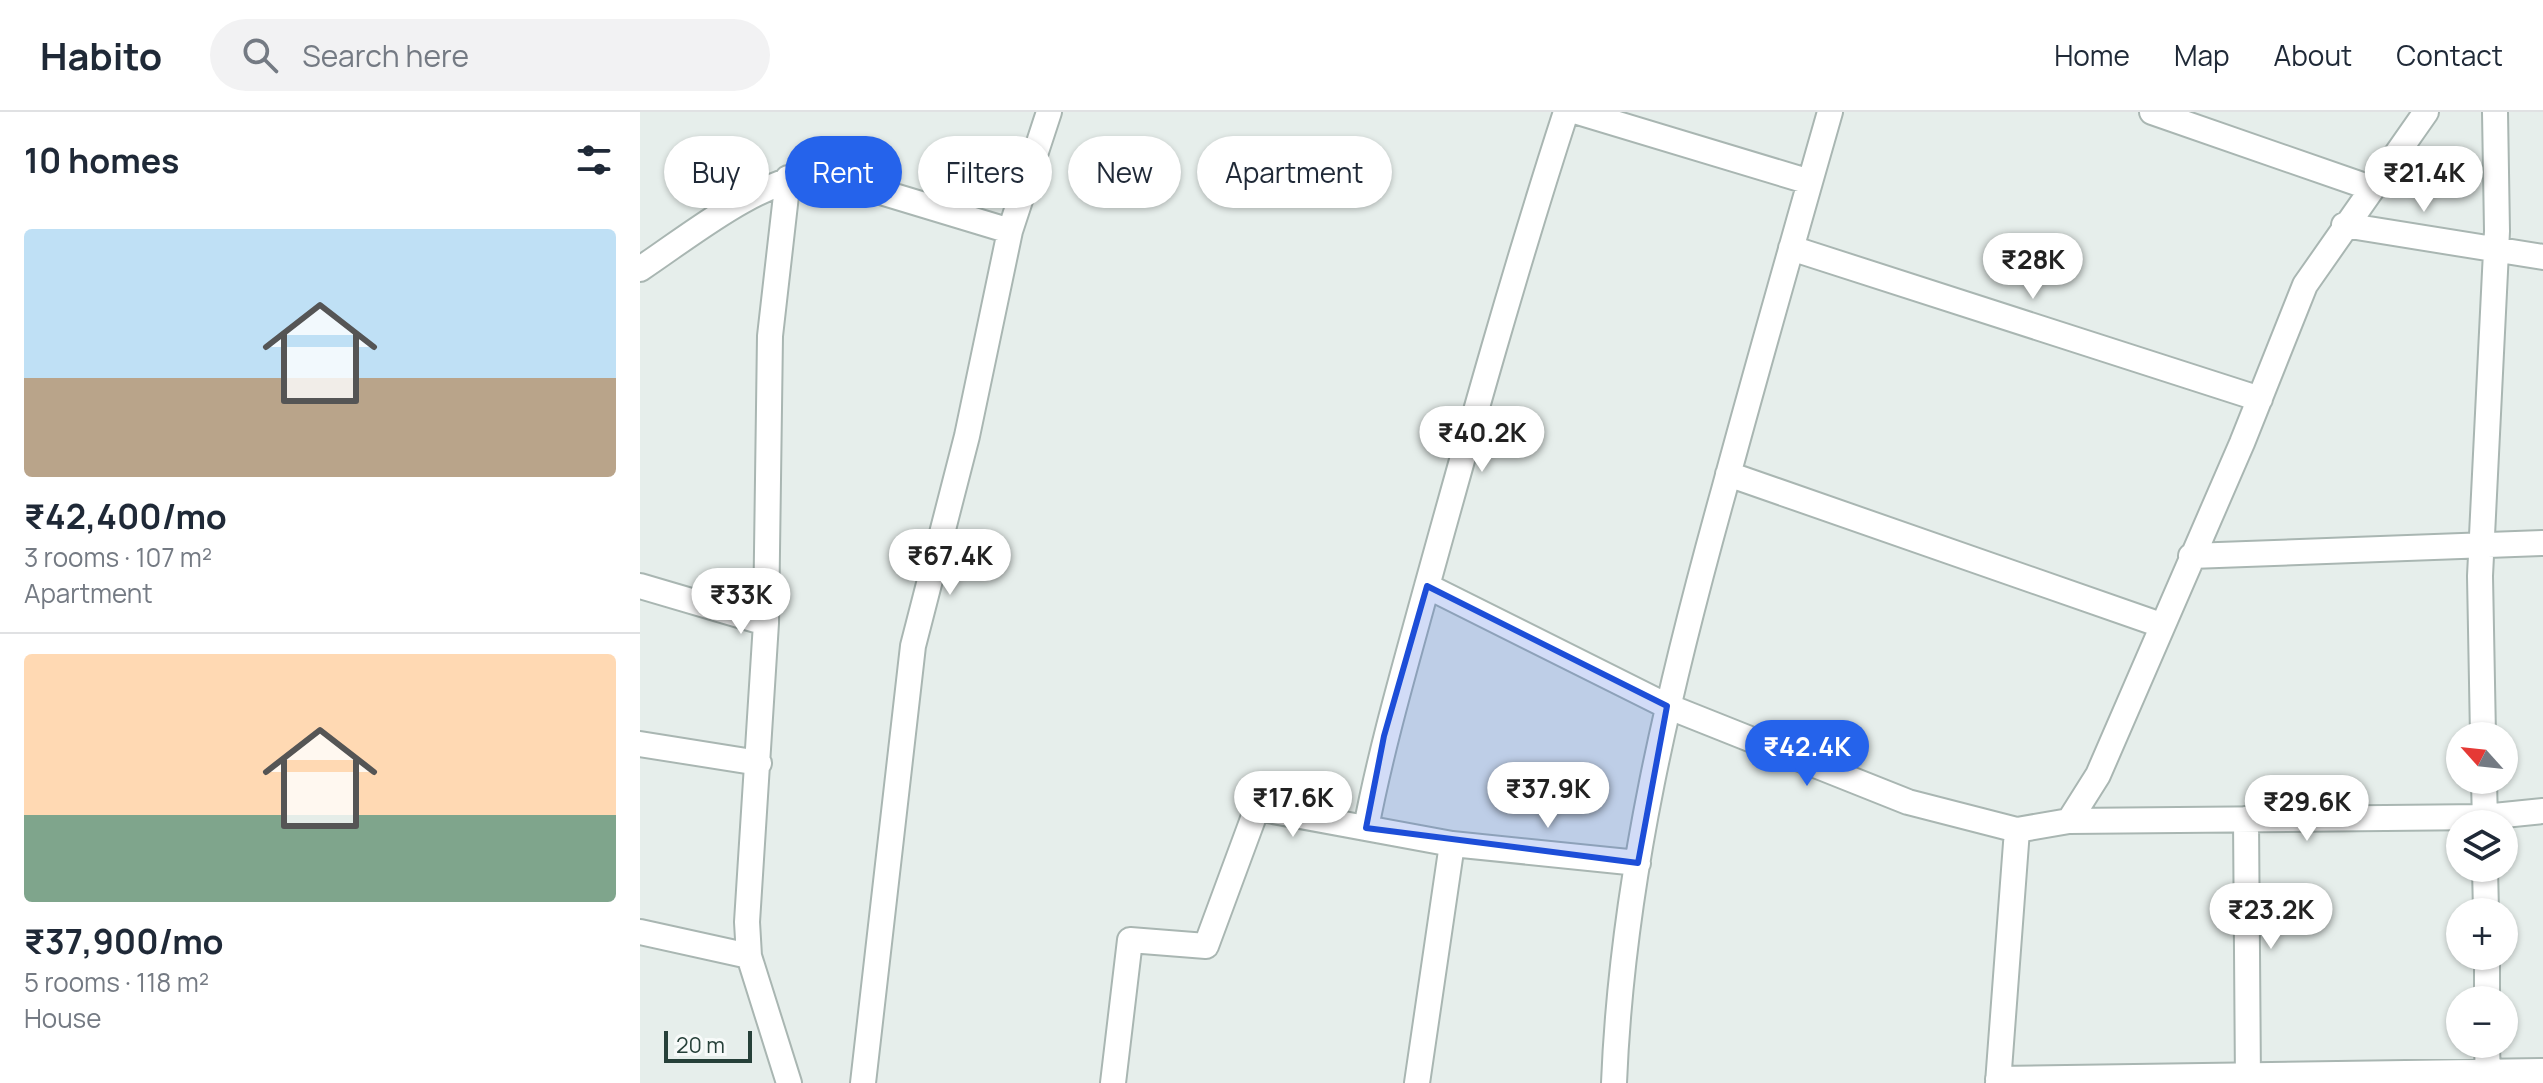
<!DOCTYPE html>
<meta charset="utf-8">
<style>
:root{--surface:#fff;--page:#f2f2f3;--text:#1f2937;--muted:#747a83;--line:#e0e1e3;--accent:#2563eb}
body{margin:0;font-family:Manrope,sans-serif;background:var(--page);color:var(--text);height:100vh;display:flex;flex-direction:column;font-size:30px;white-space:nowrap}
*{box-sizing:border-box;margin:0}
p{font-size:26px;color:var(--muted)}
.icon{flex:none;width:44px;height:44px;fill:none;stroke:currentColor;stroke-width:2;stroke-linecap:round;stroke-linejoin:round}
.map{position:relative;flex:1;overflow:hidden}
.side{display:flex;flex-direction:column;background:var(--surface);width:640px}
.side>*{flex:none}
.guide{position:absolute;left:24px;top:24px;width:760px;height:72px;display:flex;gap:16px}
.needle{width:52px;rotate:297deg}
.fabs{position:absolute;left:1806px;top:610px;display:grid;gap:16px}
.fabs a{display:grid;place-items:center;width:72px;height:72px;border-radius:50%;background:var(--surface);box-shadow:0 2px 6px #0004;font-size:40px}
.scale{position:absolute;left:24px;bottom:20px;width:88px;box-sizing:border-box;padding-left:8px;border:4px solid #264039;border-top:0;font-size:22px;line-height:28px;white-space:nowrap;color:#264039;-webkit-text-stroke:6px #f7faf9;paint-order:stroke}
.price{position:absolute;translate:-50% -68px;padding:0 18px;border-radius:28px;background:#fff;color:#222;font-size:26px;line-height:52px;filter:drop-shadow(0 2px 4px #0008)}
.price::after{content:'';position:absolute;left:50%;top:48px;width:24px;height:18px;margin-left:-12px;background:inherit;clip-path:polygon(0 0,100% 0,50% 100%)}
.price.selected{background:var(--accent);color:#fff}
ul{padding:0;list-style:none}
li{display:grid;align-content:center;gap:16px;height:424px;padding:0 24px}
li+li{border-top:2px solid var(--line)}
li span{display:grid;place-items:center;height:248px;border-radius:8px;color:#555}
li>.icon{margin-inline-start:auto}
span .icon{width:144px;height:144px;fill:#fffc;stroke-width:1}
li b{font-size:34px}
h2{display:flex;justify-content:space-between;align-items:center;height:96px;padding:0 24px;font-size:34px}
.chip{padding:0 28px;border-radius:36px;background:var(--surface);box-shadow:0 2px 6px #0004;font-size:28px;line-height:72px}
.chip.selected{background:var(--accent);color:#fff}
header{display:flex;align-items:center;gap:48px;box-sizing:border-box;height:112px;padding:0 40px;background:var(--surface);border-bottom:2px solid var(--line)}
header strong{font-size:38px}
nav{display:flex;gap:44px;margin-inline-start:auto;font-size:28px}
.search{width:560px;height:72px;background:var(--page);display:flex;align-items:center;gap:20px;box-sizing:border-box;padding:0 28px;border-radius:44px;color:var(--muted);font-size:30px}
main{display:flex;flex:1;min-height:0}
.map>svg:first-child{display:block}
</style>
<header>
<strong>Habito</strong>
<div class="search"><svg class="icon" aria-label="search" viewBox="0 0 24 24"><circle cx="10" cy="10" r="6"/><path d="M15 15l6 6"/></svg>Search here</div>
<nav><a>Home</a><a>Map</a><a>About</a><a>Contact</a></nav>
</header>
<main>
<section class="side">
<h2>10 homes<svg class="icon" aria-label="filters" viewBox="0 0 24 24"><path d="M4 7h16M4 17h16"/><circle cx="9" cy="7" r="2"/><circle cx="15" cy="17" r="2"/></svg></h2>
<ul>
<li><span style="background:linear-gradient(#bfe0f5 60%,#b9a48a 0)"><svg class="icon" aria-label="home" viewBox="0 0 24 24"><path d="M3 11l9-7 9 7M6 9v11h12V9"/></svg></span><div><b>₹42,400/mo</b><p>3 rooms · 107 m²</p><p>Apartment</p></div></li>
<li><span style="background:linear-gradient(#ffd9b3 65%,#7fa58c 0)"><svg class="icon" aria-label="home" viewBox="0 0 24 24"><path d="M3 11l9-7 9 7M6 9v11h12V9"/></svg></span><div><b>₹37,900/mo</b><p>5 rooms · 118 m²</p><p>House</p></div></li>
</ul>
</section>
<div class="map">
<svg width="1903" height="971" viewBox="0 0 1903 971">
<rect width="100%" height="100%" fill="#e6eeeb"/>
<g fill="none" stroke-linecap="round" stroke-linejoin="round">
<g stroke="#a9b6b2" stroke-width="28">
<path id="street" d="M938,0L1170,70
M1512,0L1731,76
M148,66L130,224L126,511L107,810L109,844L149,971
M1704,113L1903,145
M1151,136L1620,287
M0,157C54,121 113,71 178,61L370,119
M1088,362L1521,513
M1551,444L1903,431
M0,474L126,511
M787,474L1027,594L1268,690L1377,718L1358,971
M1843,624L1840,464L1857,119L1855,0
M0,632L119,651
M1844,668L1845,712
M1606,707L1608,971
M1429,709L1844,705L1903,699
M726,716C742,633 765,555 787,474C831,315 875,157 926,0
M1377,718L1429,709L1458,663L1602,331L1665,173L1786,0
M812,732L998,751
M1845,756L1846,800
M0,820L109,844
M1847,844V888
M1847,932L1848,971
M1358,967L1903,959
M223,971L273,534L327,324L370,119L409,0
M473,971L490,828L566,834L617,696L812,732L777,971
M974,971C982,769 1030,572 1084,378C1118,252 1154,126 1190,0"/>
</g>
<use href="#street" stroke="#fff" stroke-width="24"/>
</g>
<path fill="#1d4ed8" fill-opacity="0.2" stroke="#1d4ed8" stroke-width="6" stroke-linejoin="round" d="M787,474L1027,594L998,751L726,716L744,624Z"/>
</svg>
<div class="fabs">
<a><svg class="needle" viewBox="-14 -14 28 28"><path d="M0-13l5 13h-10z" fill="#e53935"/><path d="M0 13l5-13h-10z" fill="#747a83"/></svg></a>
<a><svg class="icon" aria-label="layers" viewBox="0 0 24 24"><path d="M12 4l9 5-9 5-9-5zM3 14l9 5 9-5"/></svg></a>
<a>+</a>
<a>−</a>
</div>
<div class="scale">20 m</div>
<b class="price" style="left:1784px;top:102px">₹21.4K</b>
<b class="price" style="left:1393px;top:189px">₹28K</b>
<b class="price" style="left:842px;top:362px">₹40.2K</b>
<b class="price" style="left:310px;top:485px">₹67.4K</b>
<b class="price" style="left:101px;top:524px">₹33K</b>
<b class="price selected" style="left:1167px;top:676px">₹42.4K</b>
<b class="price" style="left:908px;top:718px">₹37.9K</b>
<b class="price" style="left:653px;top:727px">₹17.6K</b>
<b class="price" style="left:1667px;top:731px">₹29.6K</b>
<b class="price" style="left:1631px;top:839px">₹23.2K</b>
<div class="guide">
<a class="chip">Buy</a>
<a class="chip selected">Rent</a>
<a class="chip">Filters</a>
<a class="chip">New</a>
<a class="chip">Apartment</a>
</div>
</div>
</main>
